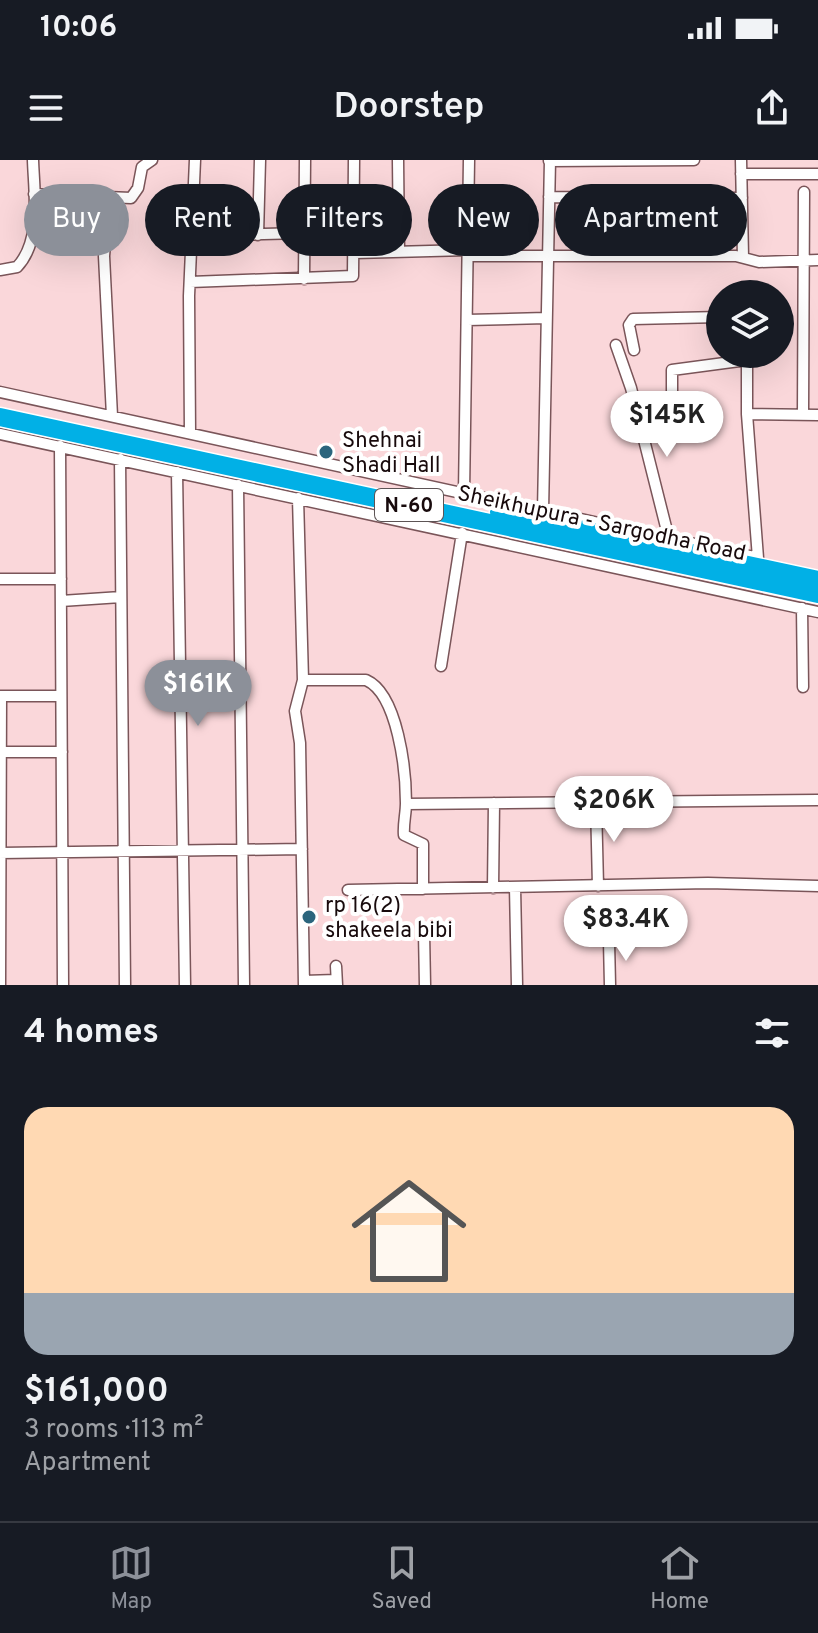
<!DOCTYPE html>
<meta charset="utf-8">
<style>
:root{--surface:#171b24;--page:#242831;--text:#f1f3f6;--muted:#9ea1a6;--line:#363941;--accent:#8c9099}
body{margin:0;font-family:Overpass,sans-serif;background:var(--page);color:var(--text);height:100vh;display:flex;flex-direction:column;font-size:30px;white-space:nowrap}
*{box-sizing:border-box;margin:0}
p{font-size:26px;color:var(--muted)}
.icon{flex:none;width:44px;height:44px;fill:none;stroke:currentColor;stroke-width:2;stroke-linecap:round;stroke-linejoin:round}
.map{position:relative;height:825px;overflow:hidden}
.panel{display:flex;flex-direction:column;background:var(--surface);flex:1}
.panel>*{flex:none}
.top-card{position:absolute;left:24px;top:24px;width:770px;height:72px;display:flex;gap:16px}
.tools{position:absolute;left:706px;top:120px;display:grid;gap:16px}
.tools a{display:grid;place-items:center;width:88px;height:88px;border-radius:50%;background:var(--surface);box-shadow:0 8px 32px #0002;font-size:40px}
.price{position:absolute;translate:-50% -68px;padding:0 18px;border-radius:28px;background:#fff;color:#222;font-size:26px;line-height:52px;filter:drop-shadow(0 2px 4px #0008)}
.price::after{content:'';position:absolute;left:50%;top:48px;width:24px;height:18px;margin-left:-12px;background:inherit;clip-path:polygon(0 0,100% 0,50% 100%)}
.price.on{background:var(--accent);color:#fff}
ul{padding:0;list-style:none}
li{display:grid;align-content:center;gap:16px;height:424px;padding:0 24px}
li+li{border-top:2px solid var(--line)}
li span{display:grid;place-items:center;height:248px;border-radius:24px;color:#555}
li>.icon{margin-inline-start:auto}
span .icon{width:144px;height:144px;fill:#fffc;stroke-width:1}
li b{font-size:34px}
h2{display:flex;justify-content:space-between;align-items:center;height:96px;padding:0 24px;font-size:34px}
.pill{padding:0 28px;border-radius:36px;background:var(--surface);box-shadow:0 8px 32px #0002;font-size:28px;line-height:72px}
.pill.on{background:var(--accent);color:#fff}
.status{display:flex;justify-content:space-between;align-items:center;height:56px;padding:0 40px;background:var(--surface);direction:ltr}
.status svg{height:22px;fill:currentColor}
header{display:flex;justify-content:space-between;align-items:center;height:104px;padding:0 24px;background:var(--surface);font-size:36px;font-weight:600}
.tabs{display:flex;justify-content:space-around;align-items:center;height:112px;border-top:2px solid var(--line);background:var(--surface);font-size:22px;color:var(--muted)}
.tabs a{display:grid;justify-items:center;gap:4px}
.tabs .on{color:var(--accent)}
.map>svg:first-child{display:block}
</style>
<div class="status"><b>10:06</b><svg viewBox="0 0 49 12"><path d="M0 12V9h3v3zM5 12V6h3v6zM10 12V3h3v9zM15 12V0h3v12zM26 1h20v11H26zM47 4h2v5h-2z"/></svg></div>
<header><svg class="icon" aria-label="menu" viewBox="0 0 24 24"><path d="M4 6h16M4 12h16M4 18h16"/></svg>Doorstep<svg class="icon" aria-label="share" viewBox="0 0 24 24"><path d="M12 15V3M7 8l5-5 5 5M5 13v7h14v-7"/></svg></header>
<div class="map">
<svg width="818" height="825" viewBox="0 0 818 825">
<rect width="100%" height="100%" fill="#fad7da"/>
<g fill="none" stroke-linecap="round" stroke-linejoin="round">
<g stroke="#7a5559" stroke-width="13">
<path id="street" d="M398,0L399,90
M741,0L743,97
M549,1L694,0
M741,14H818
M34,34L131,38L138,28L142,7L152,0
M549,37L742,38
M109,39L104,96L112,256
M258,75L260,0
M192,76L302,73
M302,83L355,82
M355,93L468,90
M468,96H736L759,102L818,100
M0,110L17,107C42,81 34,33 33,0
M304,119L305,0
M190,122L353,116L354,0
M467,160L546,158
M616,185L631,228L669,379
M634,190L629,165L633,159L720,157
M747,194V254L758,398
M0,232L754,397
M672,234V210L747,200
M747,254L818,255
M803,254L804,32
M190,273L189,136L195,0
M0,274L818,452
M60,286L63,825
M120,299L125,825
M177,312L185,825
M238,325L244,825
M464,333L469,0
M298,338L303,520L295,551L300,583L304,825
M543,351L550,0
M0,419H61
M61,441L121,437
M802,448L803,527
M441,506L462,373
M303,520H366C398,534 406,611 406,643C406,654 403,664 404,675L423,684V729
M181,530L241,529
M0,536H60
M0,592H62
M596,643L598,726
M406,644L818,640
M0,693L302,689
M515,727L517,825
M493,728L494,643
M348,730L708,723L818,726
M424,772L425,825
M609,781L610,825
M336,806L337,825
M304,821L336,820
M0,825L1,536"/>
</g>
<g stroke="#fff" stroke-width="21">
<path id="highway" d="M0,257L818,434
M499,352L818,420"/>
</g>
<use href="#street" stroke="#fff" stroke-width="10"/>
<use href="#highway" stroke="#01b0e6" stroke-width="18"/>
</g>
<g fill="#2b657d" stroke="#fff" stroke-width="3">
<circle cx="326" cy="292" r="8"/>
<circle cx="309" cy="757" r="8"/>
</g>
<g text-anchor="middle" stroke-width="8" stroke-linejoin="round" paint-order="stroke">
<rect fill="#fff" stroke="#5d5455" stroke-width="2" x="375" y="329" width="68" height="32" rx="6"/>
<g font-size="20" font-weight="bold" fill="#180a0c">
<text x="409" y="352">N-60</text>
</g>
<g font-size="22" fill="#180a0c" stroke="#fff" text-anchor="start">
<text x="342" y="287">Shehnai<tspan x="342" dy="25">Shadi Hall</tspan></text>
<text x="325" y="752">rp 16(2)<tspan x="325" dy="25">shakeela bibi</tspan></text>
</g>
<g font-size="22" fill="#180a0c" stroke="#fff">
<text transform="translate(602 362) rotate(12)" y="8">Sheikhupura - Sargodha Road</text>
</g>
</g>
</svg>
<div class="tools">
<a><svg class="icon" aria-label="layers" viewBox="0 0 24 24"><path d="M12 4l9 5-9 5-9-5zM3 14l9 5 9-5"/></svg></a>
</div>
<b class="price" style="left:667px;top:299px">$145K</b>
<b class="price on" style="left:198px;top:568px">$161K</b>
<b class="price" style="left:614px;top:684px">$206K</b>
<b class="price" style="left:626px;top:803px">$83.4K</b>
<div class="top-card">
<a class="pill on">Buy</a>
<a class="pill">Rent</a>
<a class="pill">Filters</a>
<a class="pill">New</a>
<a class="pill">Apartment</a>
</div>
</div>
<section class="panel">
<h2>4 homes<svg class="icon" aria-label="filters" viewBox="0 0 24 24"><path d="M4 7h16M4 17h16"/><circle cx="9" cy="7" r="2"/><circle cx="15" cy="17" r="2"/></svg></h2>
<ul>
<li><span style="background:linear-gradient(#ffd9b3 75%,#9aa5b1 0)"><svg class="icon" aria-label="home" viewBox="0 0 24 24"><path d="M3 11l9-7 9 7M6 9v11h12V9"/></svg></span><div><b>$161,000</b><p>3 rooms · 113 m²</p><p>Apartment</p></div></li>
</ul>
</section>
<nav class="tabs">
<a class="on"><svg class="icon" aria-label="map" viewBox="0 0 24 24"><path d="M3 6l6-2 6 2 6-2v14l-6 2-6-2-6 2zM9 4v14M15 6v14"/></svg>Map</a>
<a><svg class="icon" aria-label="saved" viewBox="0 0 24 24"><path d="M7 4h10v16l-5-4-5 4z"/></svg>Saved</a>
<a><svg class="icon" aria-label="home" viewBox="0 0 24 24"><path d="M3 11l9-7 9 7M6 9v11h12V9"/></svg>Home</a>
</nav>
